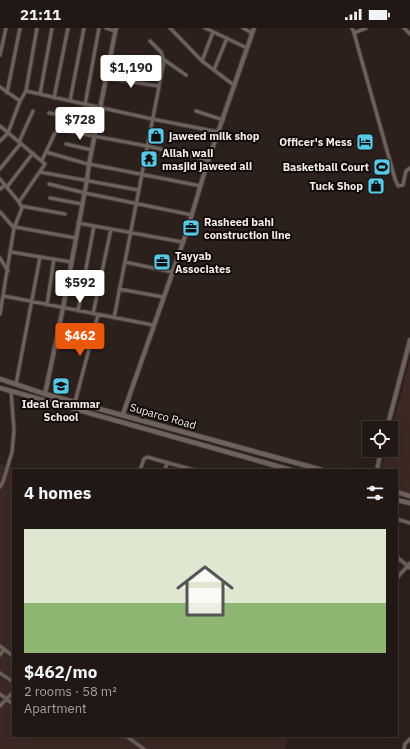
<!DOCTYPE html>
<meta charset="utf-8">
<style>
:root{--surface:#211815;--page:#2d2522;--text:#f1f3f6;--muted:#a2a0a0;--line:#3e3734;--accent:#ea580c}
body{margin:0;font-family:"IBM Plex Sans",sans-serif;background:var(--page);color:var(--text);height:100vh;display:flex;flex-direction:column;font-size:15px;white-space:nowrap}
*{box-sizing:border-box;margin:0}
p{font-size:13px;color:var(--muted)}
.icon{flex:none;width:22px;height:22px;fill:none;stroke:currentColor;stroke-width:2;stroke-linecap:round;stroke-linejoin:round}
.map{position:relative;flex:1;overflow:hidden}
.side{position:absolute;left:12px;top:441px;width:386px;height:268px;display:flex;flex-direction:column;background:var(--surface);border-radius:0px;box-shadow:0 4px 16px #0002,0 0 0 1px var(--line)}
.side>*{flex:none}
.fabs{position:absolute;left:362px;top:393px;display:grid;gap:8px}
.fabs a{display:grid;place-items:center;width:36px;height:36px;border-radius:0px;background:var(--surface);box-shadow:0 4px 16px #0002,0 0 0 1px var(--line);font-size:20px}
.price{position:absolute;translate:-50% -34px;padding:0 9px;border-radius:4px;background:#fff;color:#222;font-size:13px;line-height:26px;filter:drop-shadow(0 1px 2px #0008)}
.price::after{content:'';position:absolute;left:50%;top:24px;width:12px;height:9px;margin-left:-6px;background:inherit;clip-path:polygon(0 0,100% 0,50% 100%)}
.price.on{background:var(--accent);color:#fff}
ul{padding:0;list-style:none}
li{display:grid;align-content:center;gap:8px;height:212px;padding:0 12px}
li+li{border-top:1px solid var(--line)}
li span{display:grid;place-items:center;height:124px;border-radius:0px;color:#555}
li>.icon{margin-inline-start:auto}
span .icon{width:72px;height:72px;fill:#fffc;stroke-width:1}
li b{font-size:17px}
h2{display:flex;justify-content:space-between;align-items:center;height:48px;padding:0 12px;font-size:17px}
.status{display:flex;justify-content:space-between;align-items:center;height:28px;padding:0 20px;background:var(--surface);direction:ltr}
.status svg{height:11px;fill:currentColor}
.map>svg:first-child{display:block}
</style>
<div class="status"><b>21:11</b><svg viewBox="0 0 49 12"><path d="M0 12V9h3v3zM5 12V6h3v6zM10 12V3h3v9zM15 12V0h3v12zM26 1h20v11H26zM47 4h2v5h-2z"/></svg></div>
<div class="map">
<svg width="410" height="721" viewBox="0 0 410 721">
<rect width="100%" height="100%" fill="#2c201c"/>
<path fill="#3c2924" d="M410,331V468L397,464V442H381L387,422H391V405Z
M0,436L19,442H13V708H288L285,721H0Z"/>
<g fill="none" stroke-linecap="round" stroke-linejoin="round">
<g stroke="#463b39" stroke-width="5">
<path id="minor" d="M106,0L115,3
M170,0L202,33L235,58
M205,0L247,20
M243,0L252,5
M352,0L354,5L395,151L398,158L403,157L406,143L410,140
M404,0L410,6
M354,5L366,0
M0,27L6,0
M163,31L186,47
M202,33L213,4
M214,42L227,10
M106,50L159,58
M0,59L20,73L8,105L0,113
M26,63L37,0
M7,65L20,0
M40,66L52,0
M54,70L68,0
M20,73L26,63L152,91L219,104
M70,73L84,0
M85,77L99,0
M196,83L223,92
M49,85L98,93
M0,98L45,136L19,174
M67,103L147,118L209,132
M19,114L33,83
M66,116L92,122
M46,124L84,135L201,158
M42,132L55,105
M0,141L21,115
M40,144L138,162
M0,151L19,174L22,180L14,200L0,286
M49,156L85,165L192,187
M7,159L33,125
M0,161L5,157
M50,170L82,176
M21,178L65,186
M0,184L14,200
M78,195L182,214
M15,199L76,210
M11,224L71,234
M0,230L8,243
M125,234L172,244
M119,261L163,269
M4,268L153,297
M47,277L54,231
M78,283L94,198
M93,286L111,201
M114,290L164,33L161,24L150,13
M16,356L40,229
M75,374L98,287
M140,442L144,431L147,429L194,442
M165,442L167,435
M0,459L3,454L12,424L14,402L11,363
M397,491L410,495
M397,529L410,540
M397,550L410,535
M0,618L13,628
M0,627L4,621
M0,645L13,654
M0,666L13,676
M0,678L13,664
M126,708L144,721
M404,721L405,716L410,711"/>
</g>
<g stroke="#463b39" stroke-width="6">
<path id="tertiary" d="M45,366L63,280L87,152L89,136L116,0
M123,386L187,203L206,139L254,0
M387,400L410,312
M377,442L381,422"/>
</g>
<g stroke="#463b39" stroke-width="6">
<path id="secondary" d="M0,351L45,366L322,442
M0,360L291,442
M397,464L410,468
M397,472L410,475"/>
</g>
<use href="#minor" stroke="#6f615c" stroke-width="3"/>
<use href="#tertiary" stroke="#6f615c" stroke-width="4"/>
<use href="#secondary" stroke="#6f615c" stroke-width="4.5"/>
</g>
<defs>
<g id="shop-square" transform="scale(0.9)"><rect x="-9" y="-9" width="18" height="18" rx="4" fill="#58c8e4" stroke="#100b09"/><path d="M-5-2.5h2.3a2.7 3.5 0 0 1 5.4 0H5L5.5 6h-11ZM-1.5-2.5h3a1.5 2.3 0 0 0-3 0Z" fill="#111"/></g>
<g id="hotel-square" transform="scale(0.9)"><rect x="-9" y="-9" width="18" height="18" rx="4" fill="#58c8e4" stroke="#100b09"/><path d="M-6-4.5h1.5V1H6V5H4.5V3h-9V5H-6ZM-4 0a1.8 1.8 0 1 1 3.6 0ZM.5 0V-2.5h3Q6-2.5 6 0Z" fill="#111"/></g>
<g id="temple-square" transform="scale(0.9)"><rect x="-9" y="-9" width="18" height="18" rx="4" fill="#58c8e4" stroke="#100b09"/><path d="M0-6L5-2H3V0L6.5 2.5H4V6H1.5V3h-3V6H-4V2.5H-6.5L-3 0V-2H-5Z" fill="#111"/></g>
<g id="stadium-square" transform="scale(0.9)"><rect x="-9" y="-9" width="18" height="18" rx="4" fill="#58c8e4" stroke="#100b09"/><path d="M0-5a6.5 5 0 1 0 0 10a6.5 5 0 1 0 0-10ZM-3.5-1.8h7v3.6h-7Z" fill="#111"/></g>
<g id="office-square" transform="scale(0.9)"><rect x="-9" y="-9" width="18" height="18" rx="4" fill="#58c8e4" stroke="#100b09"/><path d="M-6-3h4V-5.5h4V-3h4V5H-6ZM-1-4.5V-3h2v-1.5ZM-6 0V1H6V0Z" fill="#111"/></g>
<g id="school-square" transform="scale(0.9)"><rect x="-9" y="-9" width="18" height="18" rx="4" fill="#58c8e4" stroke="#100b09"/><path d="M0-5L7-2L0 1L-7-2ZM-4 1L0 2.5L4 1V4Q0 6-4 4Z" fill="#111"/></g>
</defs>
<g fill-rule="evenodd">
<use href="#shop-square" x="156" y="108"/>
<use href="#hotel-square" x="365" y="114"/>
<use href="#temple-square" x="149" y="131"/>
<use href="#stadium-square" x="382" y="139"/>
<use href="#shop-square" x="376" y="158"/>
<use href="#office-square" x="191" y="200"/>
<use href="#office-square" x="162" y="234"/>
<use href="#school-square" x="61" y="358"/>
</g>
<g text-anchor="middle" stroke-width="4" stroke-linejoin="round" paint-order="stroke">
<g font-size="11" font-weight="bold" fill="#f6edeb" stroke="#100b09" text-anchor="start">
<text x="169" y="112">jaweed milk shop</text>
<text x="352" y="118" text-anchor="end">Officer's Mess</text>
<text x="162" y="129">Allah wali<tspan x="162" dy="13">masjid jaweed ali</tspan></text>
<text x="369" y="143" text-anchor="end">Basketball Court</text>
<text x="363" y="162" text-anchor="end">Tuck Shop</text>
<text x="204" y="198">Rasheed bahi<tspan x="204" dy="13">construction line</tspan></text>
<text x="175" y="232">Tayyab<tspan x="175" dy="13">Associates</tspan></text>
<text x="61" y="380" text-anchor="middle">Ideal Grammar<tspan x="61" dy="13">School</tspan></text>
</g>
<g font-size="11" fill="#f6edeb" stroke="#100b09">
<text transform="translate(163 388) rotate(16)" y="4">Suparco Road</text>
</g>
</g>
</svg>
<div class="fabs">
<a><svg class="icon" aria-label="locate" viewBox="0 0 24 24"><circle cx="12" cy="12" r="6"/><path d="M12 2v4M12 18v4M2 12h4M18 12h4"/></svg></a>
</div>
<b class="price" style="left:131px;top:61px">$1,190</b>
<b class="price" style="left:80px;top:113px">$728</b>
<b class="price" style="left:80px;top:276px">$592</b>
<b class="price on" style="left:80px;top:329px">$462</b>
<section class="side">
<h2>4 homes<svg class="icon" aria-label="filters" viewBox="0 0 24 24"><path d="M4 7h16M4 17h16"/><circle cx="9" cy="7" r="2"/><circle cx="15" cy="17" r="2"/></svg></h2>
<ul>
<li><span style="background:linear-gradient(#dfe7d0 60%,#8fb573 0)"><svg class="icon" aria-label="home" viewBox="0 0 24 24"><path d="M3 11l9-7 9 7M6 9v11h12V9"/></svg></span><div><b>$462/mo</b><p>2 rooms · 58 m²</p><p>Apartment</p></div></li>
</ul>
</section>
</div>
